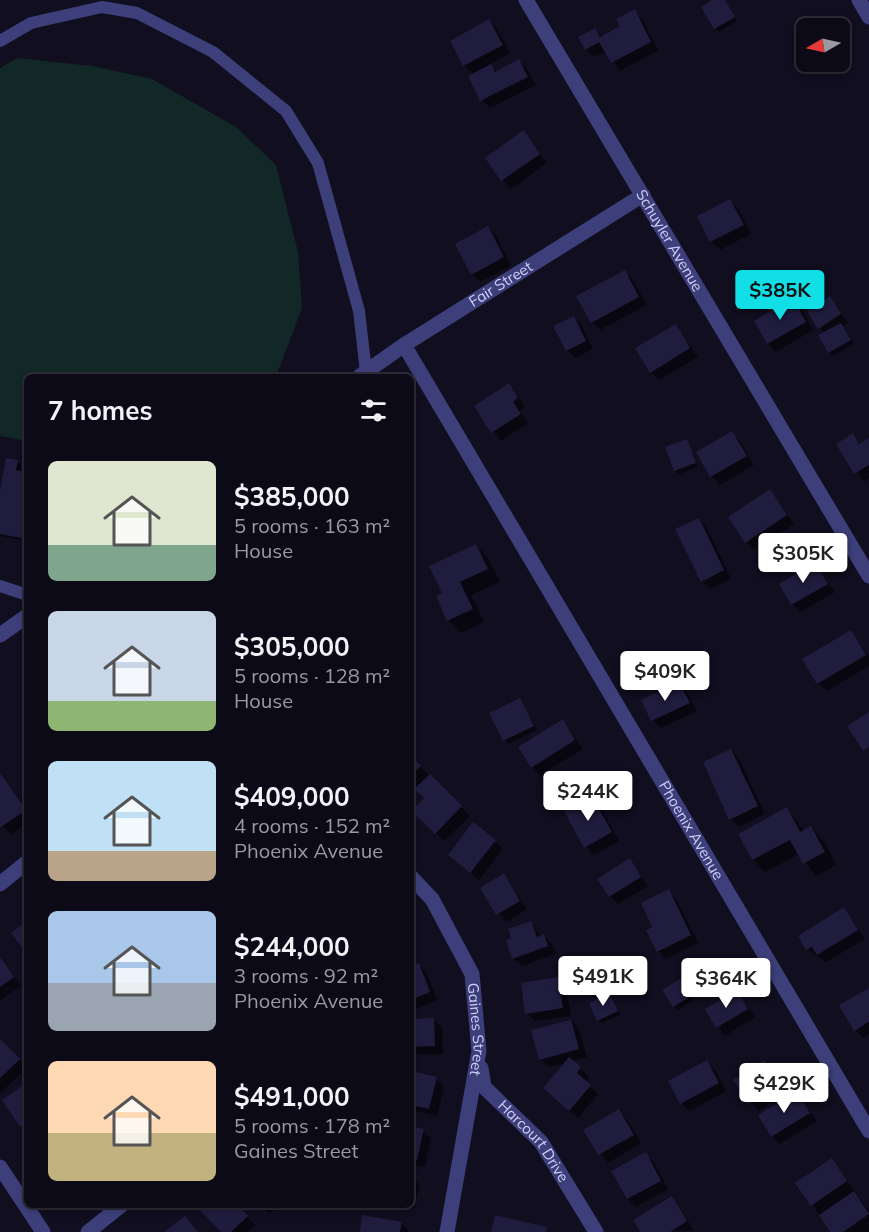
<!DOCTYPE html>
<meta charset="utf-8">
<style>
:root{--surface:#0c0a17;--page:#1a1824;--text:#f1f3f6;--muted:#9a9aa1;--line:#2c2b36;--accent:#12dee5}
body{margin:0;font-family:Mulish,sans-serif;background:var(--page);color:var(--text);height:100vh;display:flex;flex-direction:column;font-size:22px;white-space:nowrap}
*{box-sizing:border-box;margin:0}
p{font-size:20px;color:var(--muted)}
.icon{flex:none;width:33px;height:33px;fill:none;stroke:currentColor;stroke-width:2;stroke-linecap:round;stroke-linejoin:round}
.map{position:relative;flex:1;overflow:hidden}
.side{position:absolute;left:24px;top:374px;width:390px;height:834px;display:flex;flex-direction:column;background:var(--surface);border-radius:9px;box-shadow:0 3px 9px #0003,0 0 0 2px var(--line)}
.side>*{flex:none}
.needle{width:39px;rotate:261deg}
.fabs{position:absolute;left:796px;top:18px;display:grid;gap:12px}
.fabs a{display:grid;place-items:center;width:54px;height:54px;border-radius:9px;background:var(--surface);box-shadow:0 3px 9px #0003,0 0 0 2px var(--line);font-size:30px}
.price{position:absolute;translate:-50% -51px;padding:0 14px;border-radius:6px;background:#fff;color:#222;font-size:20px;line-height:39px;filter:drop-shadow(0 2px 3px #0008)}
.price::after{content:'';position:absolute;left:50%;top:36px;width:18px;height:14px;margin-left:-9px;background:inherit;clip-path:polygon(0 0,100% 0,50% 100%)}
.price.on{background:var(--accent);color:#111}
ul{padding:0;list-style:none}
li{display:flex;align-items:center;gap:18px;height:150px;padding:0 24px}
li span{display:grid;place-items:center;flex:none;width:168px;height:120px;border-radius:9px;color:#555}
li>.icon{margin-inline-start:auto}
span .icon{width:72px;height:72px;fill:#fffc;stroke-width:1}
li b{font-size:26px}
h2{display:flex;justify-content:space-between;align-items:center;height:72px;padding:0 24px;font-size:26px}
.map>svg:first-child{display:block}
</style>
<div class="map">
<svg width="869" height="1232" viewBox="0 0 869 1232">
<rect width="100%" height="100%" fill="#100e1f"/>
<path fill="#122826" d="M17,58L92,66L152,79L236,127L276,165L298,252L302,308L276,376H27V441L0,436V68Z"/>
<path fill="#0007" d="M715,0H725L737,21L719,32L715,28Z
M634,11L643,20L658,50L620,71L606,51L594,57L586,49L595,30L603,37L622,27Z
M489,21L497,29L510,53L489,65L497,72L519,61L527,69L536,85L490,108L482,100L474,75L464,65L452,41Z
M524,132L547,163L511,189L487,158Z
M730,201L738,209L751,234L720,250L712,242L699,216Z
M488,228L496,236L511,266L480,282L472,274Z
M625,272L633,280L647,305L600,330L592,322Z
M830,298L848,323L843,326L854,344L833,356L829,352L825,333L819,328Z
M793,300L801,308L813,330L776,352L768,343Z
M574,318L582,326L593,349L575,358L567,350Z
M675,326L698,357L659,380L651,372Z
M509,385L525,407L520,411L528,423L501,441L476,407Z
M732,433L740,441L754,465L720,485L711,476L698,452Z
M852,435L861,444L869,439V478L864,482L838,444Z
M686,440L698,467L679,474L675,470Z
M18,462L21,465L20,472L27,474V541L0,536V498Z
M770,491L794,524L754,550L746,542Z
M698,519L707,528L731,579L710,589L702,581Z
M476,545L488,558L500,582L471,595L484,622L461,633L448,620L444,594Z
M815,565L835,592L800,612L792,604Z
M851,632L869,657V666L827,691L818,683Z
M679,683L687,692L697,711L661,728L653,720Z
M520,699L537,730L508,744L505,740Z
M563,721L583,749L540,775L532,767Z
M731,751L739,759L765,814L739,827L731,819Z
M411,757L470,816L444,841L414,811L426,799L415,787L411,790Z
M1,776L27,810V823L11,835L0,823Z
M591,797L599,805L619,841L594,855L586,847Z
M787,809L805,832L811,828L824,841L836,865L816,876L799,854L765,872L753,859Z
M474,824L503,849L479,880L458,863Z
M629,860L648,886L618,904L610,896Z
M504,875L527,909L506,922L482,888Z
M668,891L677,900L698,943L666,959L658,951L654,927Z
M844,909L865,939L826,962L807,949Z
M531,923L541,937L544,936L552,944L556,954L522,966L513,958Z
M0,958L21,986L1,1000H0Z
M419,965L427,973L437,1000L411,1011V968Z
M558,978L566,987L571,1016L535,1021L527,1013Z
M683,985L693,1000L678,1010L674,1006Z
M869,989V1034L863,1038L855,1030Z
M737,992L755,1017L725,1036L707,1010Z
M609,995L620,1015L602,1023L599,1020Z
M433,1019L442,1027L443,1054L411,1055V1020Z
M571,1021L579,1029L587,1057L572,1061L589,1077L585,1082L598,1094L578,1118L553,1096L567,1063L549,1067L541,1059Z
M0,1040L27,1068L0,1093Z
M707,1062L715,1070L726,1091L690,1111L681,1103Z
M763,1062L786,1093L758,1111L735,1080Z
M411,1073L436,1079L444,1087L437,1116L411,1110Z
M25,1086L27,1088V1132L21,1126Z
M797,1093L817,1121L780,1144L772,1136Z
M619,1111L627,1119L641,1143L608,1163L585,1130Z
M411,1128L423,1131L431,1139L425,1167L411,1164Z
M645,1154L654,1162L668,1189L636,1207L628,1199L613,1171Z
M832,1160L869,1211V1232H832L812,1205Z
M412,1176L420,1185L413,1209L399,1204H411Z
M672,1198L694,1230L641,1232Z
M236,1204L255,1225L248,1232H223Z
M260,1204H283L269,1214Z
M401,1223L409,1232H361Z"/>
<path fill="#201c3e" d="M712,0H725L735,17L714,29L701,7Z
M635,9L651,42L611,63L599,42L585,50L578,37L595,28L600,37L620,26L616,19Z
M489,19L503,45L463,66L450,41Z
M519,59L528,77L480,101L468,76L491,64L495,72Z
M524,130L540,154L501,181L485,158Z
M730,199L744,225L710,242L697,216Z
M488,226L504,257L471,275L455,244Z
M625,270L639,297L591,323L576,296Z
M830,296L841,314L818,329L807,311Z
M793,298L806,322L767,344L754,321Z
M574,316L586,341L566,351L553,326Z
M841,323L851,340L828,353L818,335Z
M676,324L690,348L650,373L635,348Z
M509,383L518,398L513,402L521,414L491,433L474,406Z
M732,431L747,456L710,477L696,452Z
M853,433L859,444L869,438V465L854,474L836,444Z
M687,439L696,463L674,471L665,447Z
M6,458L18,460L16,470L27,472V539L0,534V490Z
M770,489L787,515L745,543L728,517Z
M699,518L724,570L701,582L675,529Z
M476,544L488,569L460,582L473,609L447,621L436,596L442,593L429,566Z
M815,563L828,584L791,605L779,584Z
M851,630L866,655L817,684L802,659Z
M679,682L690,703L651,721L641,700Z
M520,698L534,726L503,741L489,713Z
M869,712V747L863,751L847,726Z
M563,719L575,740L531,768L518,747Z
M731,749L758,806L729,820L703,762Z
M411,756L421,766L411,775Z
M0,773L26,810L1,827L0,826Z
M430,774L462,806L435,834L412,811L424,798L414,789Z
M591,795L612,832L584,848L564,811Z
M787,807L800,832L811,826L825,852L803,864L790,840L752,860L738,834Z
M473,822L496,840L470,873L448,855Z
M630,858L641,877L609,897L597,879Z
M504,873L520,901L496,915L480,888Z
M669,889L691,935L657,952L646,930L652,927L641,903Z
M844,907L858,930L817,955L812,947L806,950L798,936Z
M27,921V954L11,933Z
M531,921L537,937L544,934L548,946L512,959L506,940L511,938L508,929Z
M0,957L14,977L0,987Z
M419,963L430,992L411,1000V967Z
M558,977L563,1008L525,1014L521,983Z
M680,979L691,996L673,1007L662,990Z
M869,988V1022L854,1031L839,1005Z
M737,990L748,1009L716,1028L705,1009Z
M609,993L618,1011L597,1021L589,1003Z
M434,1018L435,1046L411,1047V1019Z
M571,1020L579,1049L539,1060L531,1030Z
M0,1039L20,1059L0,1078Z
M569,1057L581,1067L577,1073L591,1085L569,1111L543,1088Z
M707,1060L719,1083L680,1104L668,1081Z
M764,1060L779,1085L748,1104L733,1080Z
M411,1071L437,1077L429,1109L411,1105Z
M25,1084L27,1122L20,1127L2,1100Z
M797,1091L810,1113L771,1137L758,1115Z
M619,1109L634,1135L598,1155L583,1130Z
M411,1126L424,1129L417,1160L411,1158Z
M646,1152L661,1181L627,1199L611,1171Z
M832,1158L847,1181L811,1206L795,1183Z
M854,1191L869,1214L843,1232H830L819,1215Z
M672,1196L687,1221L670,1232H640L633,1220Z
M204,1204H237L248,1216L231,1232H221L199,1209Z
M362,1215L402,1222L400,1232H360Z
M495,1215L547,1227L546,1232H491Z
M185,1216L198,1232H164Z"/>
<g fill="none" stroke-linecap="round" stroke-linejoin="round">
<path stroke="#3d3f7a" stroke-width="12" d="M0,41L31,23L102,7L137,13L213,52L286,111L318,163L359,311L366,372
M0,586L27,595"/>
<g stroke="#3d3f7a" stroke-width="15">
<path id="s1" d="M526,0L869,576"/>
<path d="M859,0L869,17"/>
<path id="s2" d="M404,345L869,1131"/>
<path id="s3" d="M360,376L404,345L643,195"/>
<path d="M0,635L27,616"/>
<path id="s4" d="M411,877L432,899L472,974L479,1051L447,1232"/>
<path d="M0,884L27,862"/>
<path id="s5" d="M481,1068L484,1087L541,1142L596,1232"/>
<path d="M0,1167L43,1232"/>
<path d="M88,1232L123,1204"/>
</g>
</g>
<g text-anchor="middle" stroke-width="5" stroke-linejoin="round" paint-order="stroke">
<g font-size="15" fill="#d2d0fb" stroke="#100e1f">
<text dy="5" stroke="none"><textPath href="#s1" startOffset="280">Schuyler Avenue</textPath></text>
<text dy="5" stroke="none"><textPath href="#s3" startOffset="168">Fair Street</textPath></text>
<text dy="5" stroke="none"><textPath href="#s2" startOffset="564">Phoenix Avenue</textPath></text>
<text dy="5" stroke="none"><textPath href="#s4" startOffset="171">Gaines Street</textPath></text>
<text dy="5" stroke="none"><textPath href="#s5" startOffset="93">Harcourt Drive</textPath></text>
</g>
</g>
</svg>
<div class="fabs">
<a><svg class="needle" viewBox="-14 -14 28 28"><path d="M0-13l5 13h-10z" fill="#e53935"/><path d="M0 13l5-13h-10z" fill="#9a9aa1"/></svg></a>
</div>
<b class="price on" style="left:780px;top:321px">$385K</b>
<b class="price" style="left:803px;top:584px">$305K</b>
<b class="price" style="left:665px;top:702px">$409K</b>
<b class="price" style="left:588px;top:822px">$244K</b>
<b class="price" style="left:603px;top:1007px">$491K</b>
<b class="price" style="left:726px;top:1009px">$364K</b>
<b class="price" style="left:784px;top:1114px">$429K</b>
<section class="side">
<h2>7 homes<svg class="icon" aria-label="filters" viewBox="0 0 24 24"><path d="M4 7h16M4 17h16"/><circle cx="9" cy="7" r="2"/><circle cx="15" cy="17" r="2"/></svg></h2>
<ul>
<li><span style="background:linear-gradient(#dfe7d0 70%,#7fa58c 0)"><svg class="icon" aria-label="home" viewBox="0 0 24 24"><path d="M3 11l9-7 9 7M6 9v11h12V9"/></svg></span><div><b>$385,000</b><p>5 rooms · 163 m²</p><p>House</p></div></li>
<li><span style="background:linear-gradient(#c9d6e8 75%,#8fb573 0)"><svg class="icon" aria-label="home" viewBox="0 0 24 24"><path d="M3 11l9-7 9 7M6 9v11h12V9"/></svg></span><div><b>$305,000</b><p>5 rooms · 128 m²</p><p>House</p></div></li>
<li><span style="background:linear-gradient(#bfe0f5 75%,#b9a48a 0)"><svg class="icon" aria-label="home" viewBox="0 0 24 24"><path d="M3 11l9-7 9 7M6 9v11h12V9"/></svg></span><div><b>$409,000</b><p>4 rooms · 152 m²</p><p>Phoenix Avenue</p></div></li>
<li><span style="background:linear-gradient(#a9c7e8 60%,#9aa5b1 0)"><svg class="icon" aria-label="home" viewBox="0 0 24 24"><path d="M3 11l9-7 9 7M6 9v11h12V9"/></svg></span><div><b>$244,000</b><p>3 rooms · 92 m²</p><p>Phoenix Avenue</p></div></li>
<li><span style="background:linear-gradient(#ffd9b3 60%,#c2b280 0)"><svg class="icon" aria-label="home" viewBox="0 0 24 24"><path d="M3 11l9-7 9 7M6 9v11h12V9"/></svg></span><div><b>$491,000</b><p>5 rooms · 178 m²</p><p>Gaines Street</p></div></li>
</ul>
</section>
</div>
